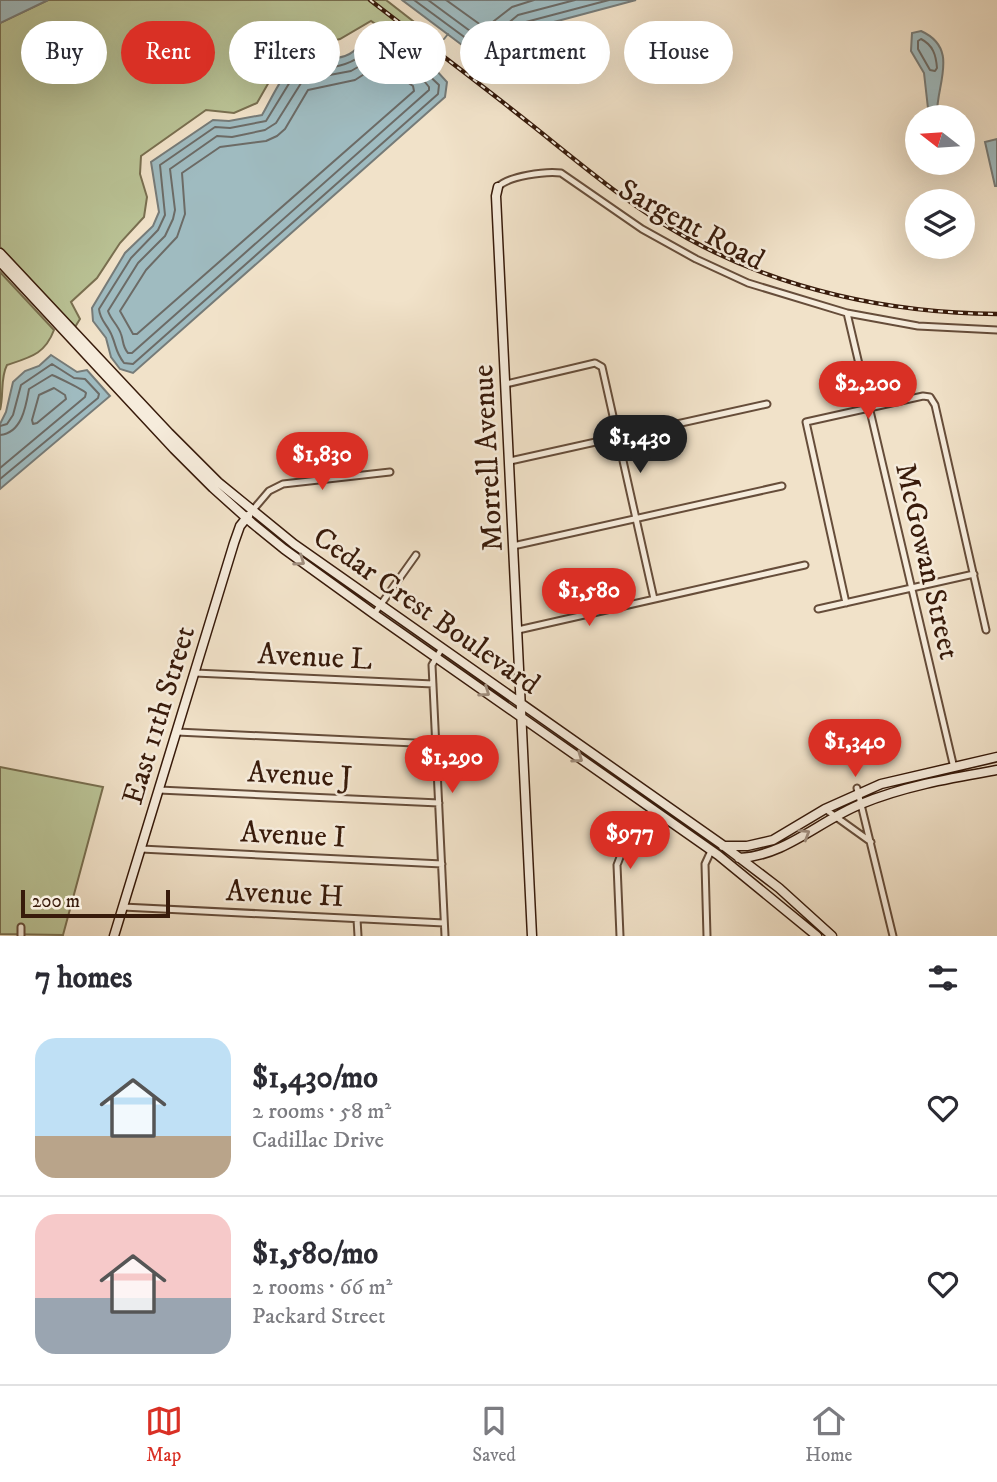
<!DOCTYPE html>
<meta charset="utf-8">
<style>
:root{--surface:#fff;--page:#f7f7f7;--text:#2b2b33;--muted:#7c7c81;--line:#e1e1e2;--accent:#d93025}
body{margin:0;font-family:"IM FELL DW Pica",serif;background:var(--page);color:var(--text);height:100vh;display:flex;flex-direction:column;font-size:26px;white-space:nowrap}
*{box-sizing:border-box;margin:0}
p{font-size:23px;color:var(--muted)}
.icon{flex:none;width:38px;height:38px;fill:none;stroke:currentColor;stroke-width:2;stroke-linecap:round;stroke-linejoin:round}
.map{position:relative;height:936px;overflow:hidden}
.sheet{display:flex;flex-direction:column;background:var(--surface);flex:1}
.sheet>*{flex:none}
.banner{position:absolute;left:21px;top:21px;width:956px;height:63px;display:flex;gap:14px}
.needle{width:46px;rotate:287deg}
.tools{position:absolute;left:905px;top:105px;display:grid;gap:14px}
.tools a{display:grid;place-items:center;width:70px;height:70px;border-radius:50%;background:var(--surface);box-shadow:0 7px 28px #0002;font-size:35px}
.scale{position:absolute;left:21px;bottom:18px;width:149px;box-sizing:border-box;padding-left:7px;border:4px solid #381b0b;border-top:0;font-size:19px;line-height:24px;white-space:nowrap;color:#381b0b;-webkit-text-stroke:5px #f6ecdc;paint-order:stroke}
.price{position:absolute;translate:-50% -60px;padding:0 16px;border-radius:24px;background:var(--accent);color:#fff;font-size:23px;line-height:46px;filter:drop-shadow(0 2px 4px #0008)}
.price::after{content:'';position:absolute;left:50%;top:42px;width:21px;height:16px;margin-left:-10px;background:inherit;clip-path:polygon(0 0,100% 0,50% 100%)}
.price.selected{background:#222;color:#fff}
ul{padding:0;list-style:none}
li{display:flex;align-items:center;gap:21px;height:175px;padding:0 35px}
li+li{border-top:2px solid var(--line)}
li span{display:grid;place-items:center;flex:none;width:196px;height:140px;border-radius:21px;color:#555}
li>.icon{margin-inline-start:auto}
span .icon{width:84px;height:84px;fill:#fffc;stroke-width:1}
li b{font-size:30px}
h2{display:flex;justify-content:space-between;align-items:center;height:84px;padding:0 35px;font-size:30px}
.tag{padding:0 24px;border-radius:32px;background:var(--surface);box-shadow:0 7px 28px #0002;font-size:24px;line-height:63px}
.tag.selected{background:var(--accent);color:#fff}
.tabs{display:flex;justify-content:space-around;align-items:center;height:98px;border-top:2px solid var(--line);background:var(--surface);font-size:19px;color:var(--muted)}
.tabs a{display:grid;justify-items:center;gap:4px}
.tabs .selected{color:var(--accent)}
.map>svg:first-child{display:block}
</style>
<div class="map">
<svg width="997" height="936" viewBox="0 0 997 936">
<rect width="100%" height="100%" fill="#f1e2c9"/>
<filter id="stains"><feTurbulence type="fractalNoise" baseFrequency=".00286" numOctaves="4"/><feColorMatrix values="0 0 0 0 .2 0 0 0 0 .09 0 0 0 0 .02 0 0 0 .5 -.17"/></filter>
<radialGradient id="worn" r=".72"><stop offset=".6" stop-color="#630" stop-opacity="0"/><stop offset="1" stop-color="#630" stop-opacity=".3"/></radialGradient>
<path fill="#bac396" stroke="#796f50" stroke-width="2" d="M48,0H386L436,39L423,57L371,21L340,39L311,46L281,61L257,103L234,113L206,110L141,156L140,174L147,197L144,217L120,243L97,278L71,302L80,319L75,327L0,247V23Z
M0,272L54,330C45,354 31,357 7,365C0,378 4,395 0,410Z
M0,767L103,787L63,935L0,934Z"/>
<path fill="#9fbbc0" stroke="#767b78" stroke-width="2" d="M0,0H48L0,23Z
M402,0H636L524,30L486,63Z
M921,31C961,49 935,86 937,117H929L924,73L911,51L912,33Z
M374,32L381,33L436,70L447,82L445,97L133,373L120,369L111,357L106,338L93,321L92,308L125,253L153,226L159,212L151,162L213,120L229,121L262,115C270,102 283,71 296,65C311,59 330,61 345,56C358,52 363,39 374,32Z
M997,139V186H995L985,142Z
M51,355L77,372L87,370L110,396L0,489V424L6,412L13,382L25,371L39,366Z"/>
<g fill="none" stroke-linecap="round" stroke-linejoin="round">
<path stroke="#6c6b66" stroke-width="2" d="M414,0L486,53L522,23L609,0
M428,0L485,42L518,15L575,0
M446,0L485,28L512,7L534,0
M376,39L421,68L439,85L438,94L133,364L124,363C115,351 117,348 112,336C108,325 100,321 99,309L131,258L158,230L165,215L160,165L215,127L230,128L266,121L293,77L299,72C317,68 345,69 360,56C367,51 369,43 376,39Z
M921,39C933,45 936,55 937,68L935,71L930,70L918,49V41Z
M377,50L425,82L429,87V90L132,353H128C122,346 124,342 121,334C118,325 111,320 108,311L138,263L165,236L173,219L175,210L170,169L217,136L232,137L265,130L276,123L303,80L351,71L365,63Z
M380,64L413,86L414,91L137,334H133L120,311L146,270L177,237L185,214L182,173L220,147L266,141L277,136L285,129L308,90L355,80Z
M54,388L65,395L66,399L37,423L33,424L32,420L39,395Z
M0,426L7,424L13,415L21,385L52,364L74,378L85,379L99,394L98,398L0,479
M0,435C22,433 26,406 29,389L52,375C57,377 84,390 86,393L85,397L0,468"/>
<path stroke="#767b78" stroke-width="2" d="M444,39L448,34
M428,59L441,43"/>
<g stroke="#664d3a" stroke-width="9">
<path id="street" d="M498,187C508,176 546,171 561,173L642,229L696,259L748,283L847,313L918,326L997,330
M847,313L954,768
M506,384L595,363L602,367L654,599
M510,461L767,404
M252,511L269,491L283,484L390,472
M513,546L782,486
M846,603L806,422L923,396L930,397L935,405L986,630
M818,609L974,574
M374,614L416,555
M518,630L805,565
M442,648L432,665L445,936
M195,673L433,684
M177,732L436,744
M857,788L893,936
M159,790L439,803
M825,809L871,842
M141,849L442,864
M123,907L444,923
M357,919L358,936
M21,936V927
M620,936L617,865L622,852L652,810
M707,936L705,864L711,851"/>
</g>
<g stroke="#381b0b" stroke-width="11">
<path id="secondary" d="M498,187L496,196L532,936
M0,253L169,433L218,482L294,544L724,846L779,888L832,936
M0,262L174,449L213,488L252,523L284,549L374,614L718,855L817,936
M723,846H747L773,840L825,809L881,784L997,757
M739,858C785,856 819,821 861,804C904,786 952,778 997,770
M114,936L234,543L240,526L248,516"/>
</g>
<use href="#street" stroke="#f6ecdc" stroke-width="5"/>
<use href="#secondary" stroke="#f6ecdc" stroke-width="8"/>
<g stroke="#381b0b" stroke-width="4.5">
<path id="rail" d="M370,0C424,42 479,83 533,126C583,166 631,207 687,238C781,290 890,313 997,314"/>
</g>
<use href="#rail" stroke="#f6ecdc" stroke-width="2" stroke-dasharray="5" stroke-linecap="butt"/>
</g>
<defs><path id="oneway-chevron" d="M-2-3.5L2.5 0L-2 3.5" fill="none" stroke-width="1.6" stroke-linecap="round" stroke-linejoin="round" transform="scale(1.75)"/></defs>
<g stroke="#a08e7e">
<use href="#oneway-chevron" transform="translate(300 561) rotate(35)"/>
<use href="#oneway-chevron" transform="translate(485 692) rotate(35)"/>
<use href="#oneway-chevron" transform="translate(578 758) rotate(35)"/>
<use href="#oneway-chevron" transform="translate(805 834) rotate(-32)"/>
</g>
<g text-anchor="middle" stroke-width="5" stroke-linejoin="round" paint-order="stroke">
<g font-size="30" fill="#381b0b" stroke="#f6ecdc">
<text transform="translate(692 224) rotate(28)" y="10">Sargent Road</text>
<text transform="translate(487 458) rotate(-93)" y="10">Morrell Avenue</text>
<text transform="translate(928 561) rotate(77)" y="10">McGowan Street</text>
<text transform="translate(427 610) rotate(35)" y="10">Cedar Crest Boulevard</text>
<text transform="translate(315 656) rotate(3)" y="10">Avenue L</text>
<text transform="translate(158 715) rotate(-73)" y="10">East 11th Street</text>
<text transform="translate(300 774) rotate(3)" y="10">Avenue J</text>
<text transform="translate(293 834) rotate(3)" y="10">Avenue I</text>
<text transform="translate(285 893) rotate(3)" y="10">Avenue H</text>
</g>
</g>
<rect width="100%" height="100%" filter="url(#stains)"/>
<rect width="100%" height="100%" fill="url(#worn)"/>
</svg>
<div class="tools">
<a><svg class="needle" viewBox="-14 -14 28 28"><path d="M0-13l5 13h-10z" fill="#e53935"/><path d="M0 13l5-13h-10z" fill="#7c7c81"/></svg></a>
<a><svg class="icon" aria-label="layers" viewBox="0 0 24 24"><path d="M12 4l9 5-9 5-9-5zM3 14l9 5 9-5"/></svg></a>
</div>
<div class="scale">200 m</div>
<b class="price" style="left:868px;top:421px">$2,200</b>
<b class="price selected" style="left:640px;top:475px">$1,430</b>
<b class="price" style="left:322px;top:492px">$1,830</b>
<b class="price" style="left:589px;top:628px">$1,580</b>
<b class="price" style="left:855px;top:779px">$1,340</b>
<b class="price" style="left:452px;top:795px">$1,290</b>
<b class="price" style="left:630px;top:871px">$977</b>
<div class="banner">
<a class="tag">Buy</a>
<a class="tag selected">Rent</a>
<a class="tag">Filters</a>
<a class="tag">New</a>
<a class="tag">Apartment</a>
<a class="tag">House</a>
</div>
</div>
<section class="sheet">
<h2>7 homes<svg class="icon" aria-label="filters" viewBox="0 0 24 24"><path d="M4 7h16M4 17h16"/><circle cx="9" cy="7" r="2"/><circle cx="15" cy="17" r="2"/></svg></h2>
<ul>
<li><span style="background:linear-gradient(#bfe0f5 70%,#b9a48a 0)"><svg class="icon" aria-label="home" viewBox="0 0 24 24"><path d="M3 11l9-7 9 7M6 9v11h12V9"/></svg></span><div><b>$1,430/mo</b><p>2 rooms · 58 m²</p><p>Cadillac Drive</p></div><svg class="icon" aria-label="heart" viewBox="0 0 24 24"><path d="M12 20l-8-8c-3-5 5-10 8-4 3-6 11-1 8 4z"/></svg></li>
<li><span style="background:linear-gradient(#f6c9c9 60%,#9aa5b1 0)"><svg class="icon" aria-label="home" viewBox="0 0 24 24"><path d="M3 11l9-7 9 7M6 9v11h12V9"/></svg></span><div><b>$1,580/mo</b><p>2 rooms · 66 m²</p><p>Packard Street</p></div><svg class="icon" aria-label="heart" viewBox="0 0 24 24"><path d="M12 20l-8-8c-3-5 5-10 8-4 3-6 11-1 8 4z"/></svg></li>
</ul>
</section>
<nav class="tabs">
<a class="selected"><svg class="icon" aria-label="map" viewBox="0 0 24 24"><path d="M3 6l6-2 6 2 6-2v14l-6 2-6-2-6 2zM9 4v14M15 6v14"/></svg>Map</a>
<a><svg class="icon" aria-label="saved" viewBox="0 0 24 24"><path d="M7 4h10v16l-5-4-5 4z"/></svg>Saved</a>
<a><svg class="icon" aria-label="home" viewBox="0 0 24 24"><path d="M3 11l9-7 9 7M6 9v11h12V9"/></svg>Home</a>
</nav>
